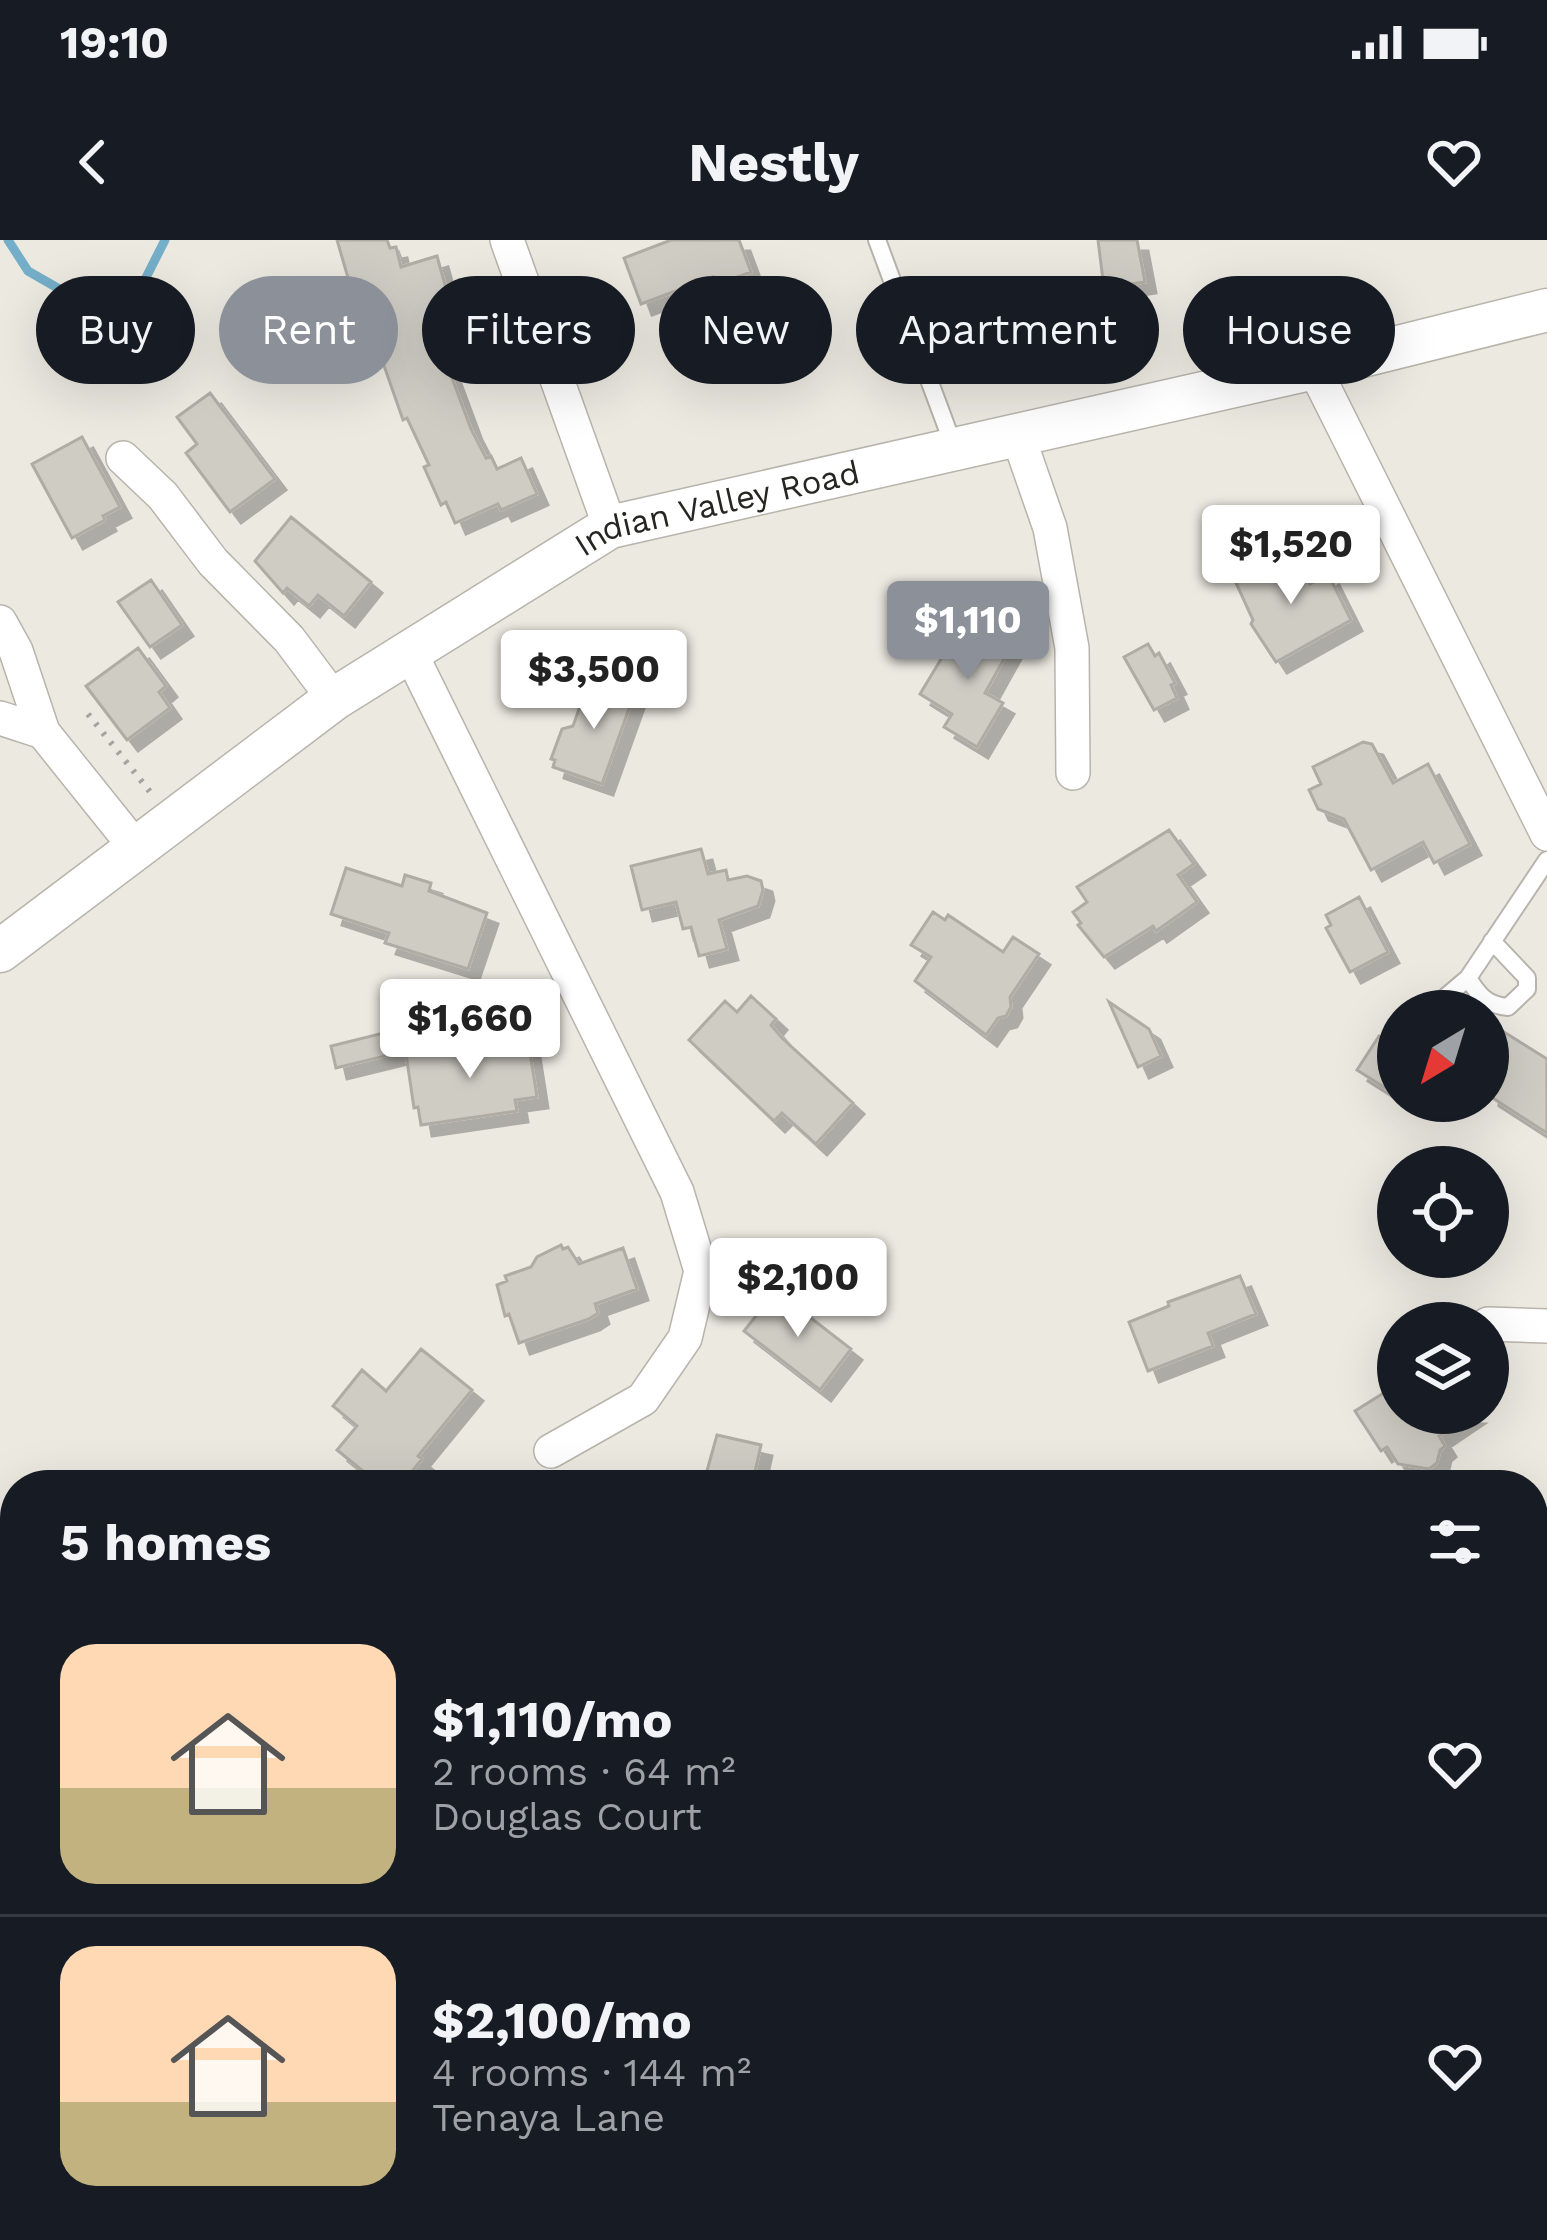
<!DOCTYPE html>
<meta charset="utf-8">
<style>
:root{--surface:#171b24;--page:#242831;--text:#f1f3f6;--muted:#9ea1a6;--line:#363941;--accent:#8c9099}
body{margin:0;font-family:"Work Sans",sans-serif;background:var(--page);color:var(--text);height:100vh;display:flex;flex-direction:column;font-size:45px;white-space:nowrap}
*{box-sizing:border-box;margin:0}
p{font-size:39px;color:var(--muted)}
.icon{flex:none;width:66px;height:66px;fill:none;stroke:currentColor;stroke-width:2;stroke-linecap:round;stroke-linejoin:round}
.map{position:relative;flex:1;overflow:hidden}
.drawer{position:absolute;left:0px;top:1230px;width:1548px;height:771px;display:flex;flex-direction:column;background:var(--surface);border-radius:48px 48px 0 0;box-shadow:0 12px 48px #0002}
.drawer>*{flex:none}
.banner{position:absolute;left:36px;top:36px;width:1476px;height:108px;display:flex;gap:24px}
.needle{width:78px;rotate:218deg}
.controls{position:absolute;left:1377px;top:750px;display:grid;gap:24px}
.controls a{display:grid;place-items:center;width:132px;height:132px;border-radius:50%;background:var(--surface);box-shadow:0 12px 48px #0002;font-size:60px}
.price{position:absolute;translate:-50% -102px;padding:0 27px;border-radius:12px;background:#fff;color:#222;font-size:39px;line-height:78px;filter:drop-shadow(0 3px 6px #0008)}
.price::after{content:'';position:absolute;left:50%;top:72px;width:36px;height:27px;margin-left:-18px;background:inherit;clip-path:polygon(0 0,100% 0,50% 100%)}
.price.selected{background:var(--accent);color:#fff}
ul{padding:0;list-style:none}
li{display:flex;align-items:center;gap:36px;height:300px;padding:0 60px}
li+li{border-top:3px solid var(--line)}
li span{display:grid;place-items:center;flex:none;width:336px;height:240px;border-radius:36px;color:#555}
li>.icon{margin-inline-start:auto}
span .icon{width:144px;height:144px;fill:#fffc;stroke-width:1}
li b{font-size:51px}
h2{display:flex;justify-content:space-between;align-items:center;height:144px;padding:0 60px;font-size:51px}
.pill{padding:0 42px;border-radius:54px;background:var(--surface);box-shadow:0 12px 48px #0002;font-size:42px;line-height:108px}
.pill.selected{background:var(--accent);color:#fff}
.status{display:flex;justify-content:space-between;align-items:center;height:84px;padding:0 60px;background:var(--surface);direction:ltr}
.status svg{height:33px;fill:currentColor}
header{display:flex;justify-content:space-between;align-items:center;height:156px;padding:0 60px;background:var(--surface);font-size:54px;font-weight:700}
.map>svg:first-child{display:block}
</style>
<div class="status"><b>19:10</b><svg viewBox="0 0 49 12"><path d="M0 12V9h3v3zM5 12V6h3v6zM10 12V3h3v9zM15 12V0h3v12zM26 1h20v11H26zM47 4h2v5h-2z"/></svg></div>
<header><svg class="icon" aria-label="back" viewBox="0 0 24 24"><path d="M15 5l-7 7 7 7"/></svg>Nestly<svg class="icon" aria-label="heart" viewBox="0 0 24 24"><path d="M12 20l-8-8c-3-5 5-10 8-4 3-6 11-1 8 4z"/></svg></header>
<div class="map">
<svg width="1547" height="2000" viewBox="0 0 1547 2000">
<defs>
<filter id="shadow"><feDropShadow dx="11" dy="11" stdDeviation="0" flood-color="#0004"/></filter>
</defs>
<rect width="100%" height="100%" fill="#ece9e1"/>
<g fill="none" stroke-linecap="round" stroke-linejoin="round">
<path stroke="#74aec8" stroke-width="9" d="M8,0L28,31L122,85L165,0"/>
</g>
<path fill="#cfccc4" stroke="#b0aca4" stroke-width="3" filter="url(#shadow)" d="M337,0H387L390,8L396,7L401,27L437,16L452,70L464,66L478,104L452,114L457,127L449,130L471,189L486,218L491,216L497,229L521,218L537,254L501,270L498,264L455,283L446,262L441,265L424,227L429,225L407,178L403,180L367,77L360,79Z
M671,0H739L751,32L716,45L713,37L641,64L624,18Z
M1098,0H1137L1145,42L1104,48Z
M210,153L275,239L230,272L186,213L197,204L177,177Z
M82,197L120,267L103,276L105,280L72,298L32,224Z
M291,277L371,342L344,376L318,355L309,366L287,348L283,353L255,321Z
M1285,316L1296,319L1310,344L1328,334L1351,380L1276,422L1251,384L1253,380L1236,343Z
M151,340L182,385L150,407L118,362Z
M964,381L1010,408L985,453L1003,463L977,507L944,487L952,474L920,454Z
M1148,404L1155,416L1159,413L1175,443L1171,445L1177,458L1154,470L1124,417Z
M138,408L166,446L159,452L170,468L127,500L86,446Z
M589,441L609,448L610,443L635,452L602,544L553,527L555,520L551,519L562,489L573,486Z
M1363,502L1372,504L1393,543L1428,524L1470,604L1434,623L1423,602L1371,630L1344,579L1318,569L1309,550L1321,544L1313,527Z
M1169,590L1194,624L1178,635L1197,662L1156,691L1153,686L1104,717L1078,685L1081,683L1073,672L1087,662L1077,647Z
M701,609L708,634L726,630L728,640L747,636L761,641L763,650L758,666L719,680L727,709L699,716L691,687L683,689L676,662L642,670L631,626Z
M346,628L402,646L405,635L431,643L429,651L487,673L468,729L385,703L389,693L331,674Z
M1359,657L1388,712L1350,732L1326,688L1331,685L1326,675Z
M933,672L945,680L948,675L1003,712L1013,697L1039,714L1010,757L1011,767L1006,776L998,778L986,795L915,741L931,717L911,705Z
M751,756L776,779L771,785L782,798L853,863L816,904L782,873L774,881L689,800L725,761L737,772Z
M1109,762L1149,789L1161,816L1138,827Z
M1488,782L1547,819V893L1488,855Z
M420,784L426,806L336,828L331,806Z
M1379,796L1398,808V856L1357,830Z
M504,800L506,810L529,806L537,857L515,860L517,871L421,885L418,867L414,868L406,814Z
M561,1005L563,1009L568,1007L579,1024L623,1008L637,1049L595,1064L598,1073L589,1079L519,1103L509,1074L505,1076L497,1045L507,1041L505,1036L531,1027L537,1017Z
M1240,1036L1256,1074L1208,1093L1213,1106L1148,1131L1129,1082L1169,1066L1168,1062Z
M776,1051L851,1109L820,1150L744,1091Z
M421,1109L472,1150L418,1216L422,1219L401,1245H380L337,1210L357,1186L333,1166L362,1130L386,1151Z
M1398,1144V1173H1473L1439,1196L1445,1206L1440,1210L1437,1223L1429,1229L1398,1224L1387,1207L1381,1211L1355,1171Z
M717,1195L761,1205L752,1245H703Z"/>
<g fill="none" stroke-linecap="round" stroke-linejoin="round">
<g stroke="#b8b4ac" stroke-width="20">
<path id="service" d="M877,0L954,207
M1468,738C1479,756 1487,765 1508,767L1527,749V738L1492,701
M1429,771L1468,738L1547,620
M0,1964L15,1958
M1351,1986L1362,2000
M1545,2000L1547,1999"/>
</g>
<g stroke="#b8b4ac" stroke-width="36">
<path id="minor" d="M507,0L610,287
M1314,128L1547,594
M1017,193L1050,288L1072,408L1073,533
M123,218L163,256L213,322L289,399L334,459
M0,382L16,411L43,492L136,608
M409,410L677,952L701,1031L685,1098L643,1159L551,1211
M0,478L43,492
M1433,1083H1442
M1488,1084L1547,1086"/>
</g>
<g stroke="#b8b4ac" stroke-width="45">
<g id="tertiary">
<path id="s1" d="M0,711L334,459L610,287L1314,128L1547,70"/>
</g>
</g>
<path stroke="#a5a39c" stroke-width="6" stroke-dasharray="3 9" stroke-linecap="butt" d="M88,474L151,553"/>
<use href="#service" stroke="#fff" stroke-width="16"/>
<use href="#minor" stroke="#fff" stroke-width="33"/>
<use href="#tertiary" stroke="#fff" stroke-width="42"/>
</g>
<g text-anchor="middle" stroke-width="10" stroke-linejoin="round" paint-order="stroke">
<g font-size="33" fill="#262522" stroke="#fff">
<text dy="12" stroke="none"><textPath href="#s1" startOffset="852">Indian Valley Road</textPath></text>
</g>
</g>
</svg>
<div class="controls">
<a><svg class="needle" viewBox="-14 -14 28 28"><path d="M0-13l5 13h-10z" fill="#e53935"/><path d="M0 13l5-13h-10z" fill="#9ea1a6"/></svg></a>
<a><svg class="icon" aria-label="locate" viewBox="0 0 24 24"><circle cx="12" cy="12" r="6"/><path d="M12 2v4M12 18v4M2 12h4M18 12h4"/></svg></a>
<a><svg class="icon" aria-label="layers" viewBox="0 0 24 24"><path d="M12 4l9 5-9 5-9-5zM3 14l9 5 9-5"/></svg></a>
</div>
<b class="price" style="left:1291px;top:367px">$1,520</b>
<b class="price selected" style="left:968px;top:443px">$1,110</b>
<b class="price" style="left:594px;top:492px">$3,500</b>
<b class="price" style="left:470px;top:841px">$1,660</b>
<b class="price" style="left:798px;top:1100px">$2,100</b>
<div class="banner">
<a class="pill">Buy</a>
<a class="pill selected">Rent</a>
<a class="pill">Filters</a>
<a class="pill">New</a>
<a class="pill">Apartment</a>
<a class="pill">House</a>
</div>
<section class="drawer">
<h2>5 homes<svg class="icon" aria-label="filters" viewBox="0 0 24 24"><path d="M4 7h16M4 17h16"/><circle cx="9" cy="7" r="2"/><circle cx="15" cy="17" r="2"/></svg></h2>
<ul>
<li><span style="background:linear-gradient(#ffd9b3 60%,#c2b280 0)"><svg class="icon" aria-label="home" viewBox="0 0 24 24"><path d="M3 11l9-7 9 7M6 9v11h12V9"/></svg></span><div><b>$1,110/mo</b><p>2 rooms · 64 m²</p><p>Douglas Court</p></div><svg class="icon" aria-label="heart" viewBox="0 0 24 24"><path d="M12 20l-8-8c-3-5 5-10 8-4 3-6 11-1 8 4z"/></svg></li>
<li><span style="background:linear-gradient(#ffd9b3 65%,#c2b280 0)"><svg class="icon" aria-label="home" viewBox="0 0 24 24"><path d="M3 11l9-7 9 7M6 9v11h12V9"/></svg></span><div><b>$2,100/mo</b><p>4 rooms · 144 m²</p><p>Tenaya Lane</p></div><svg class="icon" aria-label="heart" viewBox="0 0 24 24"><path d="M12 20l-8-8c-3-5 5-10 8-4 3-6 11-1 8 4z"/></svg></li>
</ul>
</section>
</div>
